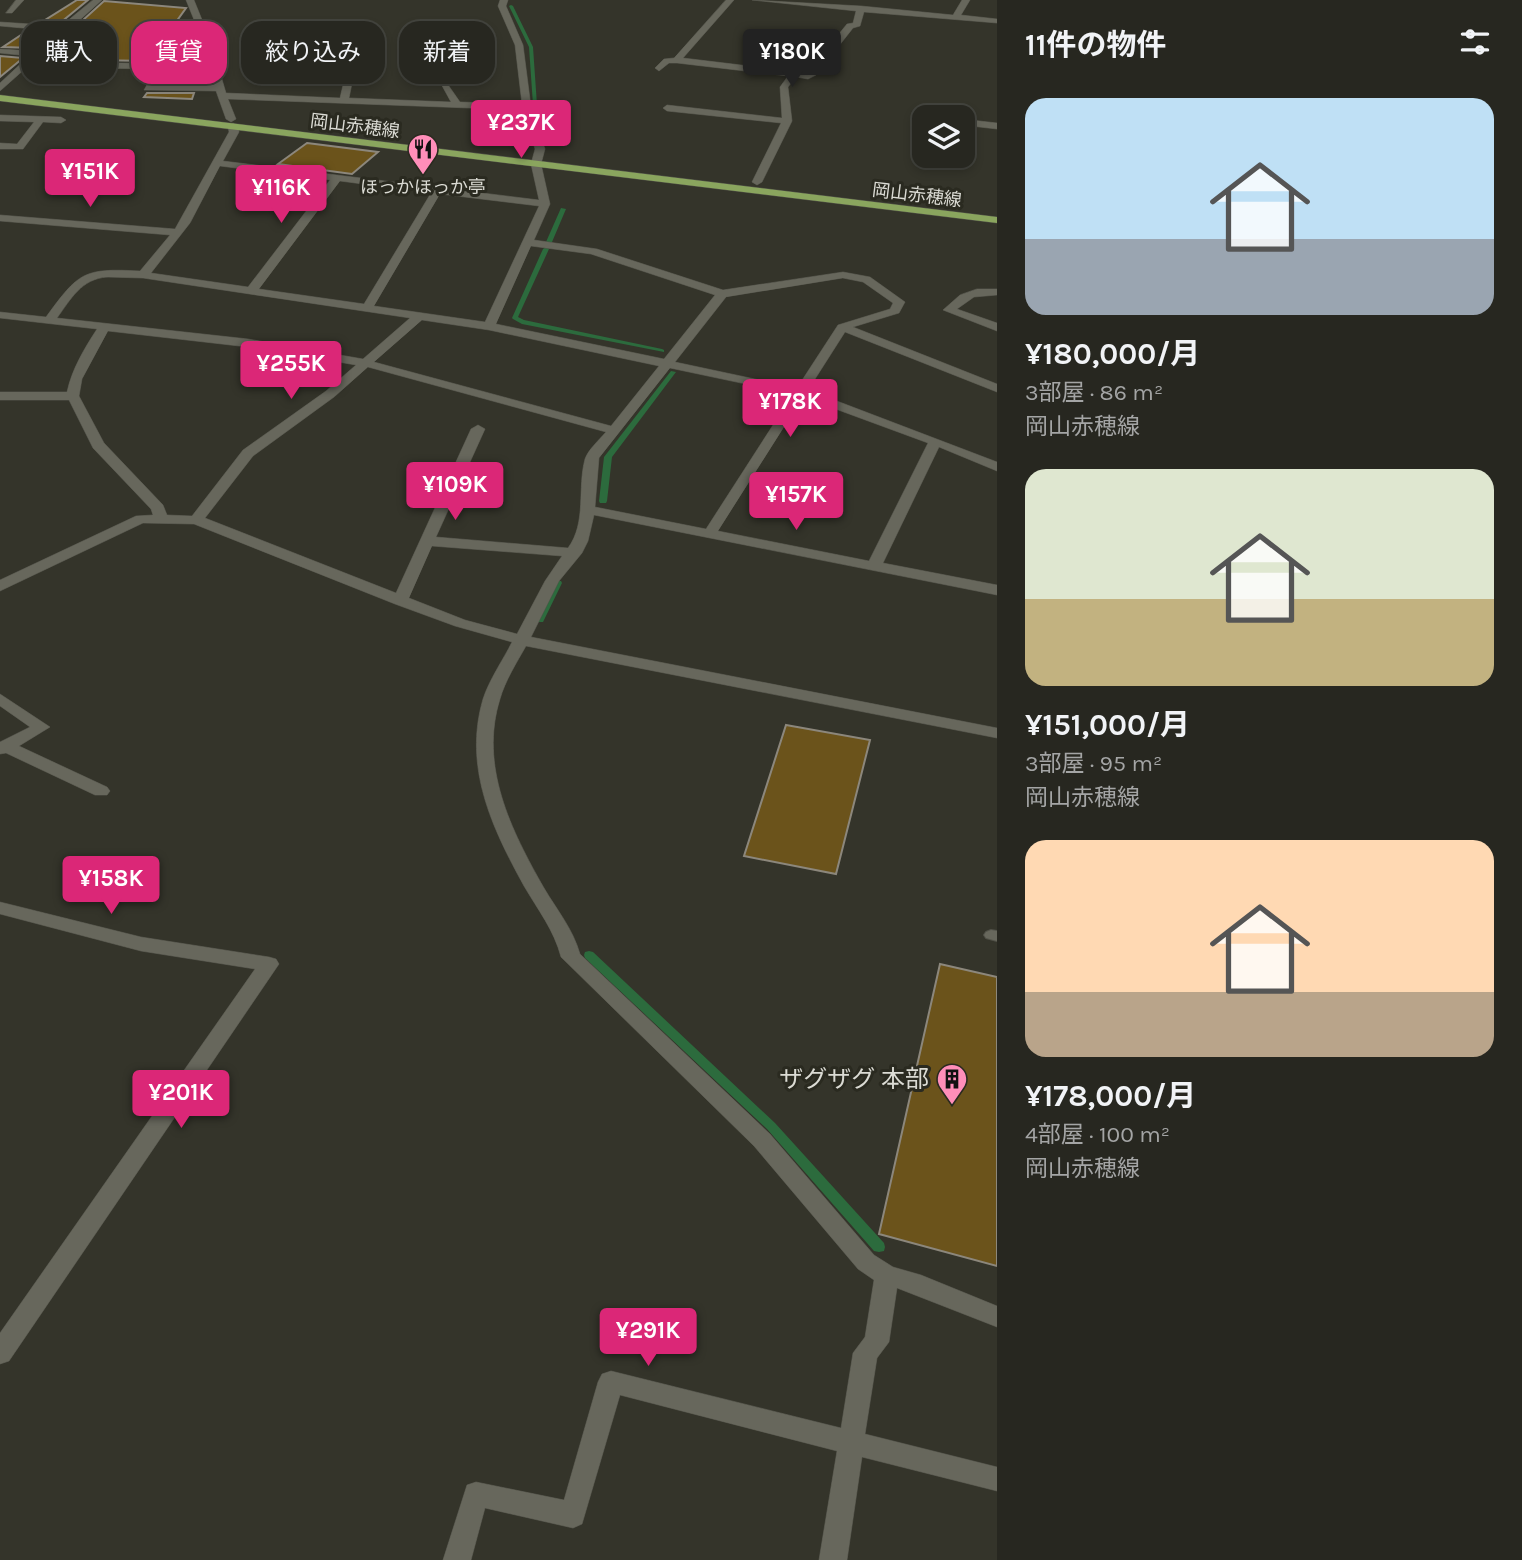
<!DOCTYPE html>
<html lang="ja">
<meta charset="utf-8">
<style>
:root{--surface:#272720;--page:#2f2f29;--text:#f1f3f6;--muted:#a4a5a5;--line:#43443e;--accent:#db2777}
body{margin:0;font-family:Karla,"Noto Sans JP",sans-serif;background:var(--page);color:var(--text);height:100vh;display:flex;flex-direction:column;font-size:26px;white-space:nowrap}
*{box-sizing:border-box;margin:0}
p{font-size:23px;color:var(--muted)}
.icon{flex:none;width:38px;height:38px;fill:none;stroke:currentColor;stroke-width:2;stroke-linecap:round;stroke-linejoin:round}
.map{position:relative;flex:1;overflow:hidden}
.panel{display:flex;flex-direction:column;background:var(--surface);width:525px}
.panel>*{flex:none}
.hud{position:absolute;left:21px;top:21px;width:665px;height:63px;display:flex;gap:14px}
.fabs{position:absolute;left:912px;top:105px;display:grid;gap:14px}
.fabs a{display:grid;place-items:center;width:63px;height:63px;border-radius:14px;background:var(--surface);box-shadow:0 4px 10px #0003,0 0 0 2px var(--line);font-size:35px}
.price{position:absolute;translate:-50% -60px;padding:0 16px;border-radius:7px;background:var(--accent);color:#fff;font-size:23px;line-height:46px;filter:drop-shadow(0 2px 4px #0008)}
.price::after{content:'';position:absolute;left:50%;top:42px;width:21px;height:16px;margin-left:-10px;background:inherit;clip-path:polygon(0 0,100% 0,50% 100%)}
.price.on{background:#222;color:#fff}
ul{padding:0;list-style:none}
li{display:grid;align-content:center;gap:14px;height:371px;padding:0 28px}
li span{display:grid;place-items:center;height:217px;border-radius:21px;color:#555}
li>.icon{margin-inline-start:auto}
span .icon{width:126px;height:126px;fill:#fffc;stroke-width:1}
li b{font-size:30px}
h2{display:flex;justify-content:space-between;align-items:center;height:84px;padding:0 28px;font-size:30px}
.pill{padding:0 24px;border-radius:21px;background:var(--surface);box-shadow:0 4px 10px #0003,0 0 0 2px var(--line);font-size:24px;line-height:63px}
.pill.on{background:var(--accent);color:#fff}
main{display:flex;flex:1;min-height:0}
.map>svg:first-child{display:block}
</style>
<main>
<div class="map">
<svg width="997" height="1560" viewBox="0 0 997 1560">
<rect width="100%" height="100%" fill="#34342a"/>
<g fill="none" stroke-linecap="round" stroke-linejoin="round">
<path fill="#2c6b3d" fill-rule="evenodd" d="M511,5L513,6L533,47L537,105L544,126L539,125L533,105L529,47L509,6Z
M561,208L566,209L552,242L547,243L546,242Z
M546,247L549,249L518,317L524,320L662,349L664,350V352L522,324L513,319L512,318L543,249Z
M671,371L676,372L612,457L607,501L606,503H600L599,501L604,457Z
M555,581H561L562,583L544,620L543,622H537L536,620Z
M589,951L593,952L775,1123L884,1243L885,1247L884,1251L879,1252L874,1251L767,1129L585,958L584,955L585,952Z"/>
</g>
<path fill="#6b531b" stroke="#8c877c" stroke-width="2" d="M77,0H88L60,23L42,22Z
M104,1L186,8L148,61L40,59Z
M27,31L50,33L33,48L3,47Z
M0,56L23,58L0,77Z
M165,72H203L199,82H158Z
M147,93H194L192,99L144,97Z
M307,143L378,152L352,174L278,164Z
M786,725L870,740L836,874L744,856Z
M940,964L997,977V1266L879,1234Z"/>
<g fill="none" stroke-linecap="round" stroke-linejoin="round">
<g stroke="#515148" stroke-width="2">
<path id="service" d="M991,930L997,931V941L986,938L984,935L986,932Z"/>
</g>
<g stroke="#515148" stroke-width="1">
<path id="minor" d="M16,0H24L12,13H6Z
M93,0H102L33,62L207,64L203,42L186,0H194L211,42L226,93L340,98L349,59L353,56L357,59L349,98L451,102L440,82L444,79L460,102L522,104L515,45L498,6L500,0H508L506,6L523,45L531,107L545,149L541,164L550,204L534,240L597,249L723,290L843,272L870,277L905,302L899,313L853,327L997,384V392L845,332L808,390L997,462V471L939,447L883,563L997,585V595L594,515L588,541L582,553L559,581L531,637L997,728V738L526,646C517,662 505,681 500,699C479,766 511,830 544,888C557,910 573,929 580,954L770,1134L874,1255L893,1267L921,1275L997,1306V1327L897,1288L889,1342L877,1358L865,1434L997,1467V1491L862,1457L847,1560H819L837,1451L620,1395L582,1524L573,1528L485,1508L471,1560H443L467,1485L476,1482L564,1500L598,1382L602,1374L611,1371L841,1428L853,1353L865,1337L874,1280L858,1269L754,1146L561,957C554,930 538,910 524,886C492,828 463,767 483,699C489,680 503,660 512,642L455,626L395,604L194,524L143,523L0,591V580L136,516L153,515L151,509L93,448L69,400H0V392H67C72,369 84,349 97,329L0,318V312L46,317C79,272 83,268 140,271L170,235L0,221V215L175,229L229,132L228,126L233,123L238,126L239,132L223,161L539,200L531,164L535,149L523,110L228,99L236,119L231,122L226,119L216,91L144,90L156,69L27,67L0,91V83L29,56L0,53V49L34,51L56,31L0,26V22L61,26ZM164,69H209L214,85H153ZM220,166L330,180L248,287L151,273L190,223ZM340,181L431,193L364,304L259,289ZM440,194L539,206L485,322L374,306ZM531,246L591,254L715,295L664,359L496,324ZM107,277L143,278L410,318L363,359L248,339L57,318C71,299 81,279 107,277ZM843,278L863,282L893,303L890,309L838,325L797,388L675,362L726,297ZM422,320L489,330L659,366L611,426L374,362ZM108,331L248,347L356,365L326,391L243,450L192,516L167,515L163,505L104,443L79,396L82,379ZM368,367L606,432C599,440 588,450 585,459C577,488 587,522 568,548L436,537L485,429L478,425L471,429L396,593L205,518L253,456L334,397ZM670,368L793,394L706,529L595,507L599,458ZM803,397L928,443L869,561L718,531ZM432,546L562,556L545,581L517,634L465,620L409,598Z
M726,0H734L683,58L807,73L847,24L853,23L856,11L752,0L861,6L953,15L962,0H970L961,15L997,19V23L864,12L860,26L853,28L816,75L808,79L796,77L788,87L792,121L762,182L757,185L752,182L781,123L667,111L663,108L667,105L782,118L780,87L788,76L677,63H669L659,71L655,68L664,59L674,58Z
M0,115L61,117L66,120L61,123L43,122L23,149H0V143L17,144L34,122L0,121Z
M962,119L997,123V129L962,125Z
M977,289H997V295L974,297L957,309L997,323V331L943,310L960,295Z
M0,694L50,727L19,746L107,787L110,791L107,795H95L6,753L0,754V742L30,727L0,706Z
M0,902L141,937L269,957L276,959L279,964L9,1361L0,1364V1333L255,969L141,951L0,914Z"/>
</g>
<g stroke="#515148" stroke-width="1">
<path id="primary" d="M0,95L997,217V223L0,101Z"/>
</g>
<use href="#service" fill="#67675c" fill-rule="evenodd"/>
<use href="#minor" fill="#67675c" fill-rule="evenodd"/>
<use href="#primary" fill="#8aa55e" fill-rule="evenodd"/>
</g>
<defs>
<g id="restaurant-pin" transform="scale(1.575)"><path d="M0 17L-7.5 6A9.5 9.5 0 1 1 7.5 6Z" fill="#ff8eb9" stroke="#2a2a20"/><path d="M-5-6h1v4h1v-4h1v4h1v-4h1v5L-1.5 .5V6h-2V.5L-5-1ZM5-6V6H3V1.5H1.5Q1.5-4 5-6Z" fill="#111"/></g>
<g id="building-pin" transform="scale(1.575)"><path d="M0 17L-7.5 6A9.5 9.5 0 1 1 7.5 6Z" fill="#ff8eb9" stroke="#2a2a20"/><path d="M-4-6H4V6H1V3H-1V6H-4ZM-2.5-4.3h1.7v1.8h-1.7ZM.8-4.3h1.7v1.8H.8ZM-2.5-1h1.7V.8h-1.7ZM.8-1h1.7V.8H.8Z" fill="#111"/></g>
</defs>
<g fill-rule="evenodd">
<use href="#restaurant-pin" x="423" y="149"/>
<use href="#building-pin" x="952" y="1079"/>
</g>
<g text-anchor="middle" stroke-width="6" stroke-linejoin="round" paint-order="stroke">
<g font-size="18" fill="#dbdbd4" stroke="#2a2a20">
<text transform="translate(355 126) rotate(7)" y="6">岡山赤穂線</text>
<text transform="translate(917 195) rotate(7)" y="6">岡山赤穂線</text>
</g>
<g font-size="18" fill="#dbdbd4" stroke="#2a2a20">
<text x="423" y="193">ほっかほっか亭</text>
</g>
<g font-size="24" fill="#dbdbd4" stroke="#2a2a20" text-anchor="end">
<text x="929" y="1087">ザグザグ 本部</text>
</g>
</g>
</svg>
<div class="fabs">
<a><svg class="icon" aria-label="layers" viewBox="0 0 24 24"><path d="M12 4l9 5-9 5-9-5zM3 14l9 5 9-5"/></svg></a>
</div>
<b class="price on" style="left:792px;top:89px">¥180K</b>
<b class="price" style="left:521px;top:160px">¥237K</b>
<b class="price" style="left:90px;top:209px">¥151K</b>
<b class="price" style="left:281px;top:225px">¥116K</b>
<b class="price" style="left:291px;top:401px">¥255K</b>
<b class="price" style="left:790px;top:439px">¥178K</b>
<b class="price" style="left:455px;top:522px">¥109K</b>
<b class="price" style="left:796px;top:532px">¥157K</b>
<b class="price" style="left:111px;top:916px">¥158K</b>
<b class="price" style="left:181px;top:1130px">¥201K</b>
<b class="price" style="left:648px;top:1368px">¥291K</b>
<div class="hud">
<a class="pill">購入</a>
<a class="pill on">賃貸</a>
<a class="pill">絞り込み</a>
<a class="pill">新着</a>
</div>
</div>
<section class="panel">
<h2>11件の物件<svg class="icon" aria-label="filters" viewBox="0 0 24 24"><path d="M4 7h16M4 17h16"/><circle cx="9" cy="7" r="2"/><circle cx="15" cy="17" r="2"/></svg></h2>
<ul>
<li><span style="background:linear-gradient(#bfe0f5 65%,#9aa5b1 0)"><svg class="icon" aria-label="home" viewBox="0 0 24 24"><path d="M3 11l9-7 9 7M6 9v11h12V9"/></svg></span><div><b>¥180,000/月</b><p>3部屋 · 86 m²</p><p>岡山赤穂線</p></div></li>
<li><span style="background:linear-gradient(#dfe7d0 60%,#c2b280 0)"><svg class="icon" aria-label="home" viewBox="0 0 24 24"><path d="M3 11l9-7 9 7M6 9v11h12V9"/></svg></span><div><b>¥151,000/月</b><p>3部屋 · 95 m²</p><p>岡山赤穂線</p></div></li>
<li><span style="background:linear-gradient(#ffd9b3 70%,#b9a48a 0)"><svg class="icon" aria-label="home" viewBox="0 0 24 24"><path d="M3 11l9-7 9 7M6 9v11h12V9"/></svg></span><div><b>¥178,000/月</b><p>4部屋 · 100 m²</p><p>岡山赤穂線</p></div></li>
</ul>
</section>
</main>
